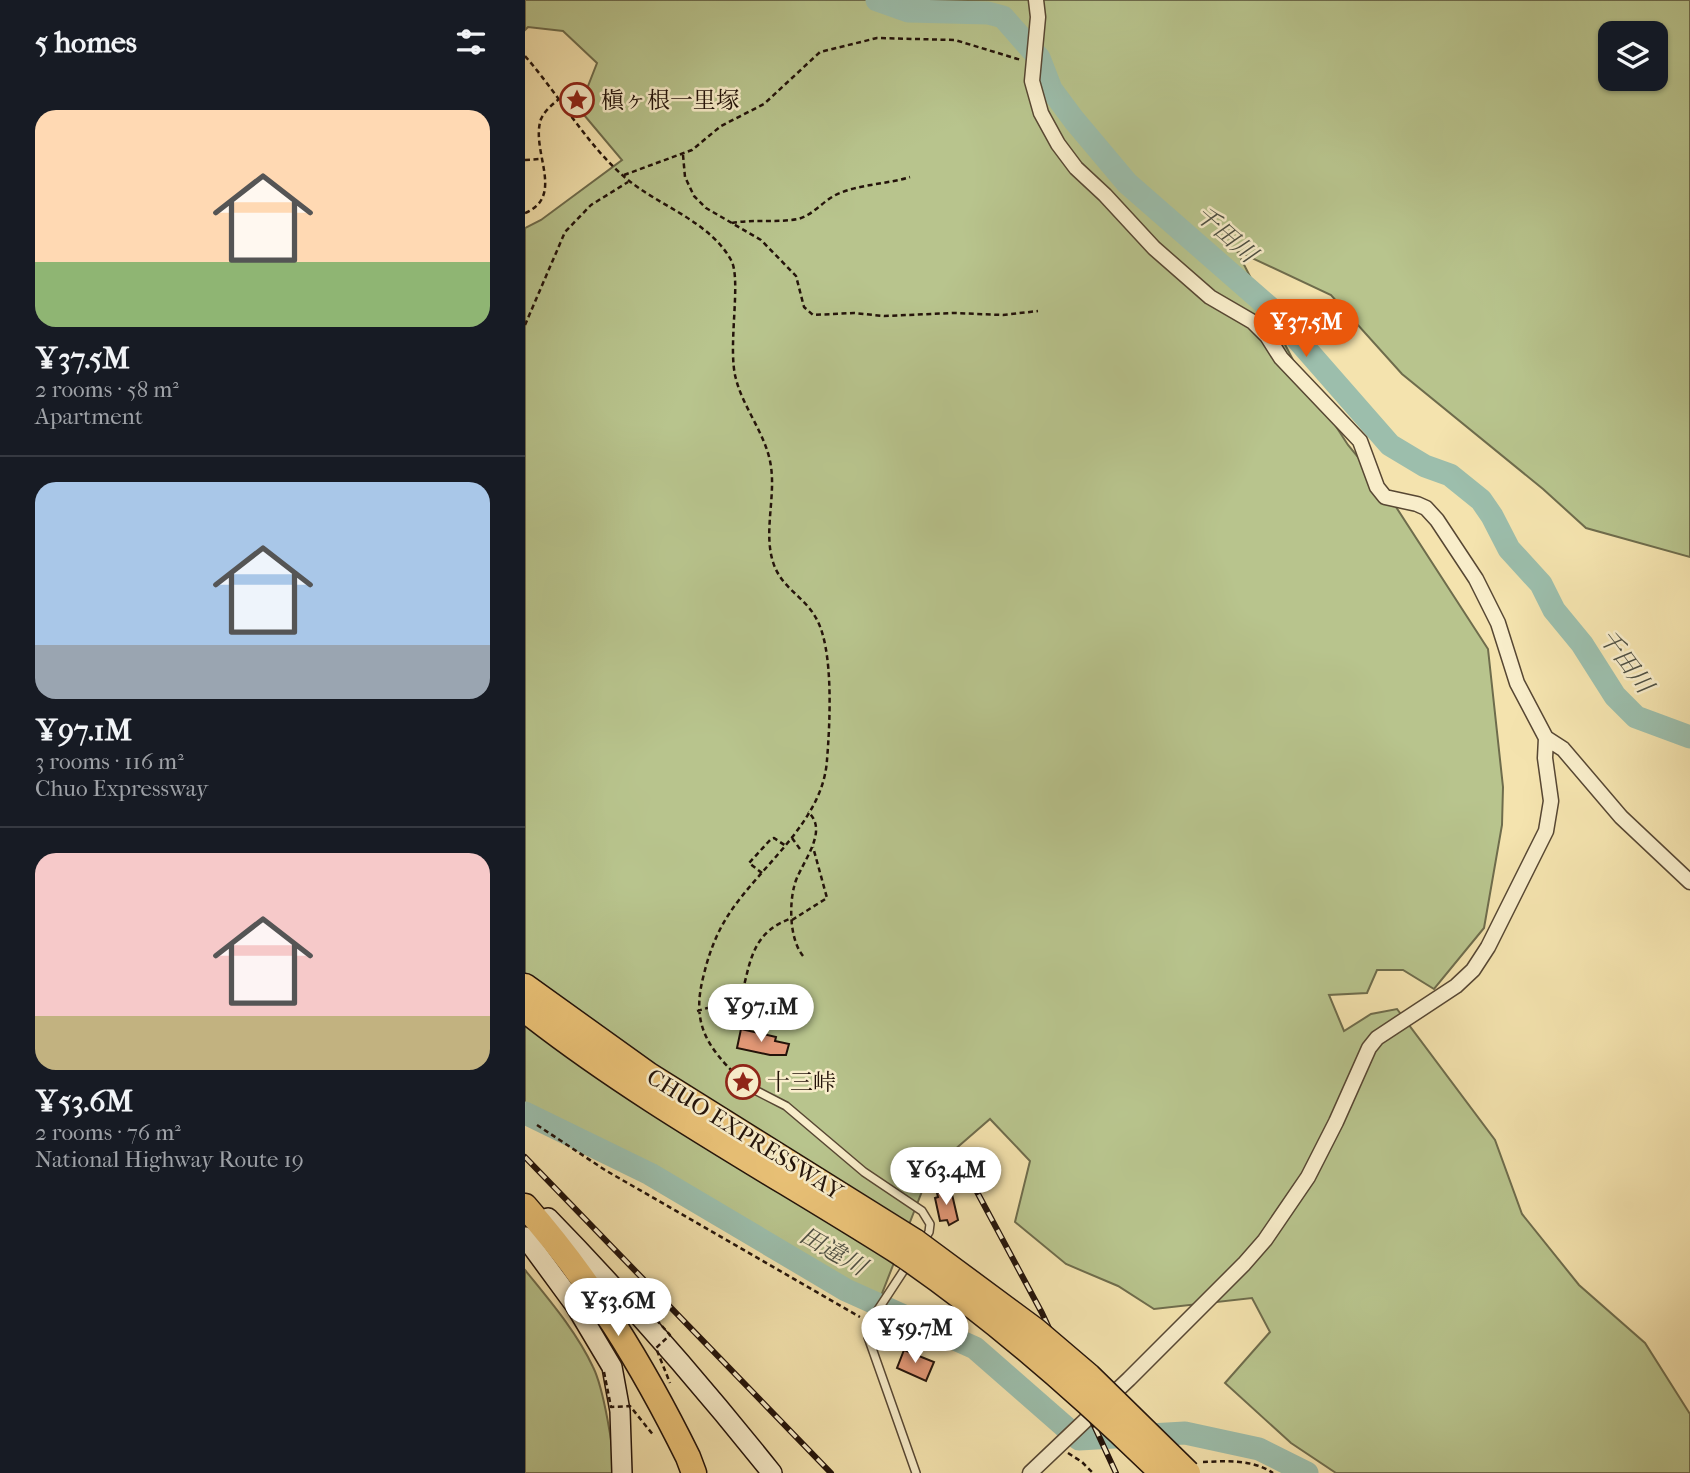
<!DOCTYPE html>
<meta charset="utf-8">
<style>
:root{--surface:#171b24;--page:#242831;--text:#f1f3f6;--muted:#9ea1a6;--line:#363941;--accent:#ea580c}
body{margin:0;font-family:"IM FELL French Canon","Noto Serif JP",serif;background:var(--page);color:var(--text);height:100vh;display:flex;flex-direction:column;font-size:26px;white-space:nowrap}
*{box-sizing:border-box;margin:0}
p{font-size:23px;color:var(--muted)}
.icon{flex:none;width:38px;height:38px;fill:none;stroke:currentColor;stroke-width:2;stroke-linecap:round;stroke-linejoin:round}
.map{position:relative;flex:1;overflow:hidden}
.drawer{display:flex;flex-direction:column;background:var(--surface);width:525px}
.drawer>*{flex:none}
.buttons{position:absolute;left:1073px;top:21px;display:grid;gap:14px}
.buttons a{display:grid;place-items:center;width:70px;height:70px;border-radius:14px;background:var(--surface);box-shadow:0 2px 5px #0004;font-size:35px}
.price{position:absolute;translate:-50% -60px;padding:0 16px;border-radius:24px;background:#fff;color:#222;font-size:23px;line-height:46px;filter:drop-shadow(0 2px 4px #0008)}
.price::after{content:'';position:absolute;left:50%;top:42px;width:21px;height:16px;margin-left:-10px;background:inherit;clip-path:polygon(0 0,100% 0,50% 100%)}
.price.current{background:var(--accent);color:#fff}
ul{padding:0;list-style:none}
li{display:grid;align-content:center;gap:14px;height:371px;padding:0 35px}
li+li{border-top:2px solid var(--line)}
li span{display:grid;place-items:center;height:217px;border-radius:21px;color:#555}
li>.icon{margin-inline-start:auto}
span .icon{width:126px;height:126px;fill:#fffc;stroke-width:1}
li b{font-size:30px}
h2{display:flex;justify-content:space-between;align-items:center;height:84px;padding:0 35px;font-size:30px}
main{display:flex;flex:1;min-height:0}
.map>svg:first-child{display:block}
</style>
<main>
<section class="drawer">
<h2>5 homes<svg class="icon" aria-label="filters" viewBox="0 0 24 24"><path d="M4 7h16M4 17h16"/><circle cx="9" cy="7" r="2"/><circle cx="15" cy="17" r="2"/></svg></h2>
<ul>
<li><span style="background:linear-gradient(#ffd9b3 70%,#8fb573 0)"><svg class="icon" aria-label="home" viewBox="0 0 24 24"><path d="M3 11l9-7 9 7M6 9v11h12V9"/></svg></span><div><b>¥37.5M</b><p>2 rooms · 58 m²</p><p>Apartment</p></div></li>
<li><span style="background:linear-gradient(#a9c7e8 75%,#9aa5b1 0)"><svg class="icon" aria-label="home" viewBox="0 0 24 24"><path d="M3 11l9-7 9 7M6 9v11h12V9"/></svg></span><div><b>¥97.1M</b><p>3 rooms · 116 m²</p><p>Chuo Expressway</p></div></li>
<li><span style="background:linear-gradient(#f6c9c9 75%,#c2b280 0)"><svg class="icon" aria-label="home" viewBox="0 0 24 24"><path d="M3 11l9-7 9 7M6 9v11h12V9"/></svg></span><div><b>¥53.6M</b><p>2 rooms · 76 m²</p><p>National Highway Route 19</p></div></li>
</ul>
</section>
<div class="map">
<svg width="1165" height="1473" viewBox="0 0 1165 1473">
<rect width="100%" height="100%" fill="#f4e3ae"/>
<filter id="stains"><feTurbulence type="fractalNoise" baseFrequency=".00286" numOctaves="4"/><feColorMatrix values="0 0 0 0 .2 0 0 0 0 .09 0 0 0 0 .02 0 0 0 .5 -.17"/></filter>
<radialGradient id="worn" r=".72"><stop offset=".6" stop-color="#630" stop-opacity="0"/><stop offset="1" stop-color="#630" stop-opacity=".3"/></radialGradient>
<path fill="#b8c48d" stroke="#6e6c4c" stroke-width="2" fill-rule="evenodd" d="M0,0H1165V557L1061,528L1018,489L877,374L806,295L712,251L768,360L823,445L860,490L963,649L978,787L977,825L959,928L909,989L878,970H852L842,993L804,995L819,1031L846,1014L872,1009L970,1140L997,1214L1054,1285L1120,1343L1165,1414V1473H811L766,1443L700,1383L745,1332L727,1298L629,1309L593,1286L541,1264L490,1222L505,1161L465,1119L405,1171L354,1301L291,1266L125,1165L0,1103V228L16,220L97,160L54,109L72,63L38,31L3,27L0,30ZM1085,33H1130V79H1085Z
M0,1270C25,1301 51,1331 68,1367C79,1389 88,1448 90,1473H0Z"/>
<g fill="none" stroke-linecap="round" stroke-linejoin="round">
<path stroke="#9cbeac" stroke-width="23" d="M352,0L383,11L463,13L478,17L514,58L526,89L549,120L602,183L745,308L865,445L900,466L925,475L956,500L967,516L984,549L1016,584L1029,610L1057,644L1090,696L1111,717L1165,737
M0,1113L125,1174L321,1290L450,1348L554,1439L660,1433L734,1449L782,1473"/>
</g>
<path fill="#e39877" stroke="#23130a" stroke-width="2" d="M216,1029L251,1037L250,1041L264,1044L261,1055H245L212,1048Z
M426,1190L433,1220L424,1225L422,1220L415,1221L410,1198L413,1197L412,1193Z
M379,1350L409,1362L401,1381L372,1368Z"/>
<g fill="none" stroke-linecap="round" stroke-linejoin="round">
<g stroke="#574733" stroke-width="10">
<path id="lane" d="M222,1086L261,1106L339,1172L397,1211L405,1224L404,1232L398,1242
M383,1264L343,1325V1337L391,1473"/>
</g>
<g stroke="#574733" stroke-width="17">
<path id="street" d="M1021,738L1038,749L1096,817L1165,882
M505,1473L604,1379L719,1264L740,1240L783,1177L811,1122L844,1048L852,1038L931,986L948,970L963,947L1021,831L1026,801L1020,758L1021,738L992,683L973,623L951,579L912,520L901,508L892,504L860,497L852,487L835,441L756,358L742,336L728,322L685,297L629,248L580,195L551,168L533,144L516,113L507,81L513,17L511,0"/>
</g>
<g stroke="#23130a" stroke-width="22">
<path id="secondary" d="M23,1218C102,1299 176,1384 247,1473
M0,1237L50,1305L87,1367L95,1411L97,1473"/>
</g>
<g stroke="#23130a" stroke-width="27">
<path id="highway" d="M0,986L124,1075L391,1242
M0,1010C118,1103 251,1174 378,1255
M0,1206C68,1284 117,1364 163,1457L169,1473"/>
</g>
<path stroke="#23130a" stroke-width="2.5" stroke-dasharray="5 3.5" stroke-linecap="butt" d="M0,56C35,96 62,146 103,180C135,206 185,222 206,260C217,279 202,348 211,379C218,407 239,432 245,461C252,494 238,530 248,562C256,588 279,596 291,618C309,649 305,723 302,760C298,822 235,866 204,914C192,932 184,953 179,974C166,1022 180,1045 215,1079
M158,155L160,177L169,196L181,208L236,240L271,276L279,307L288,315L329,313L359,316L429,313L478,315L513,311
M0,160L15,159
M99,175L167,150L196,126L239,104L295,52L352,38L430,40L496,60
M0,213C41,196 5,151 16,119C20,110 27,105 34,99
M207,223C229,219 252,223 273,219C289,215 299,199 315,193C337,184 363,184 385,177
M0,325L40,232L66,205L103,182
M267,838L275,849
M237,873L224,863L246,839L249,838L261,846
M267,920L302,898L288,847
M278,956C265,940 264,907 269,887C273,866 306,832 283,812
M172,1011L196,1004L217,994C226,958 228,932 267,918
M12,1125L80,1170L335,1317
M543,1453L557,1462L568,1473
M678,1462C701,1461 727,1459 748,1473"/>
<use href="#lane" stroke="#f8edca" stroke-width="7"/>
<use href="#street" stroke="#f8edca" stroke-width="14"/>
<use href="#secondary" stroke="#f8edca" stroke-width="19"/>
<use href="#highway" stroke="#eac277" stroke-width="24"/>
<g stroke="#23130a" stroke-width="6">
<path id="rail" d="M0,1157L306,1473
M444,1177L517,1313L591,1473"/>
</g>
<use href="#rail" stroke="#f8edca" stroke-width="3.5" stroke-dasharray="10" stroke-linecap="butt"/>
<g stroke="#23130a" stroke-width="27" stroke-linecap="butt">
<path id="highway-bridge" d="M391,1242L510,1330L564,1376L663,1473
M378,1255C471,1319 556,1394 637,1473"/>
</g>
<path stroke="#23130a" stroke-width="2.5" stroke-dasharray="5 3.5" stroke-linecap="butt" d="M120,1307L145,1335L131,1348L145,1383
M79,1372L86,1407L105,1406L129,1436"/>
<use href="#highway-bridge" stroke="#eac277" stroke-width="24"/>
</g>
<defs>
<g id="sight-ring" transform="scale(1.75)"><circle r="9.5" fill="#f8edca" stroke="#8f2418" stroke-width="1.5"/><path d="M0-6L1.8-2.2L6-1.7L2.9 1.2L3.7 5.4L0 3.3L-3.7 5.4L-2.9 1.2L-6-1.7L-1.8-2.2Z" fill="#8f2418"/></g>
</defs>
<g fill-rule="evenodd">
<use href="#sight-ring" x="52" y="100"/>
<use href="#sight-ring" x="218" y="1082"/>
</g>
<g text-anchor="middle" stroke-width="5" stroke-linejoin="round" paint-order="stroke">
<g font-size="23" fill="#23130a" stroke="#f8edca" text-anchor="start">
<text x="76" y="108">槇ヶ根一里塚</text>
<text x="242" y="1090">十三峠</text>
</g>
<g font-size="23" fill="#23130a" stroke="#f8edca">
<text transform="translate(220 1134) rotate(32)" y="8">CHUO EXPRESSWAY</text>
</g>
<g font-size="24" font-style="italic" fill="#4d4f43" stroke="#f8edca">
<text transform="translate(701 234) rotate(41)" y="8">千田川</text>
<text transform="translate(1101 661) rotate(53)" y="8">千田川</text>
<text transform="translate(308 1251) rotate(30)" y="8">田違川</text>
</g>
</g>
<rect width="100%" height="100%" filter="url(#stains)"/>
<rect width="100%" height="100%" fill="url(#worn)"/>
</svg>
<div class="buttons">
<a><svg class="icon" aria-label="layers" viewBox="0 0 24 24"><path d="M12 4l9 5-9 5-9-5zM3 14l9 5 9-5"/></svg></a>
</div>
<b class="price current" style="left:781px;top:359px">¥37.5M</b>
<b class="price" style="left:236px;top:1044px">¥97.1M</b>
<b class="price" style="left:421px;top:1207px">¥63.4M</b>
<b class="price" style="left:93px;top:1338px">¥53.6M</b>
<b class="price" style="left:390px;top:1365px">¥59.7M</b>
</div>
</main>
